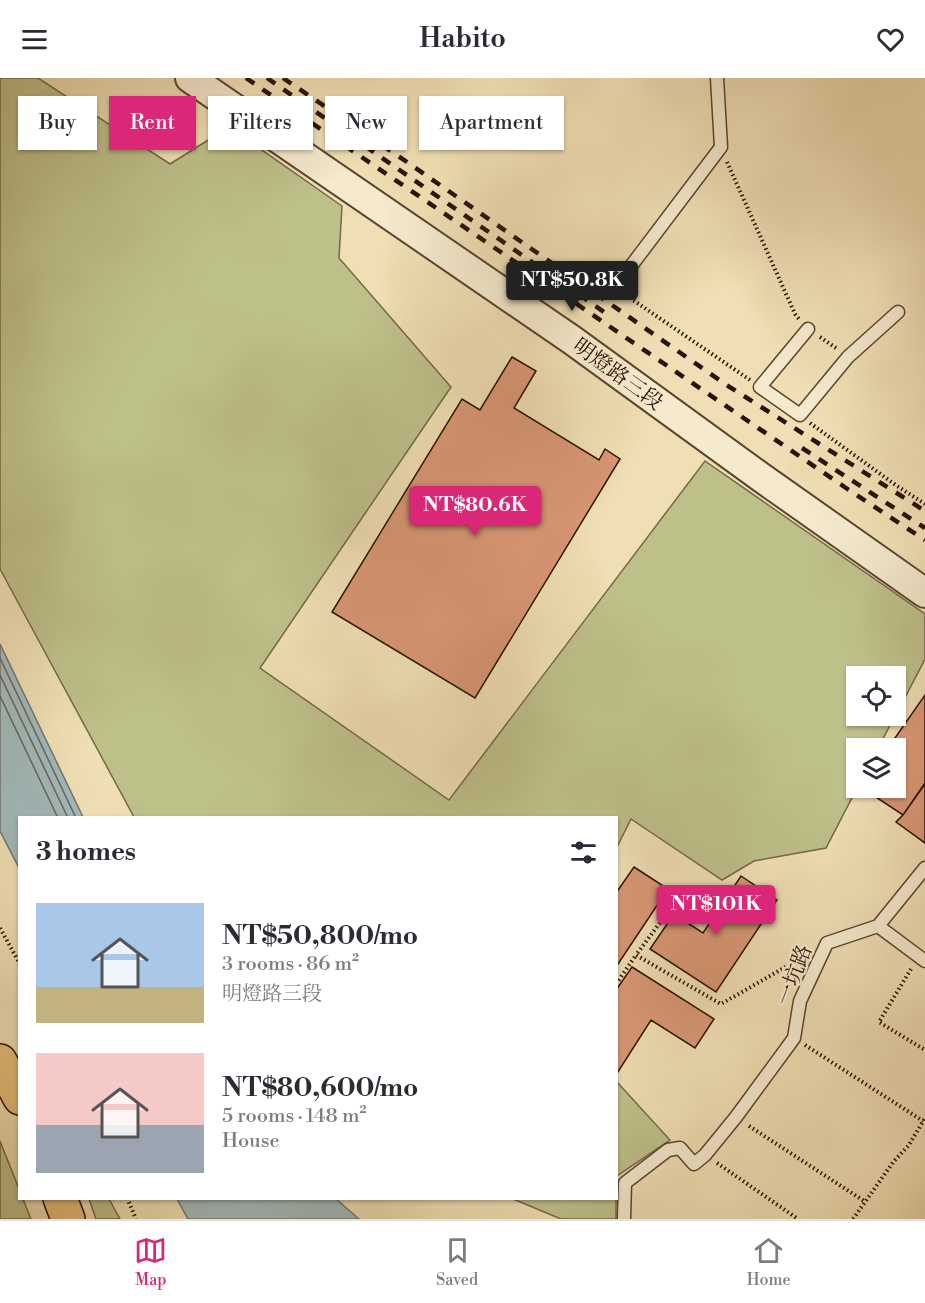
<!DOCTYPE html>
<meta charset="utf-8">
<style>
:root{--surface:#fff;--page:#f7f7f7;--text:#2b2b33;--muted:#7c7c81;--line:#e1e1e2;--accent:#db2777}
body{margin:0;font-family:"Libre Bodoni","Noto Serif TC",serif;background:var(--page);color:var(--text);height:100vh;display:flex;flex-direction:column;font-size:22px;white-space:nowrap}
*{box-sizing:border-box;margin:0}
p{font-size:20px;color:var(--muted)}
.icon{flex:none;width:33px;height:33px;fill:none;stroke:currentColor;stroke-width:2;stroke-linecap:round;stroke-linejoin:round}
.map{position:relative;flex:1;overflow:hidden}
.sheet{position:absolute;left:18px;top:738px;width:600px;height:384px;display:flex;flex-direction:column;background:var(--surface);border-radius:0px;box-shadow:0 2px 4px #0004}
.sheet>*{flex:none}
.banner{position:absolute;left:18px;top:18px;width:600px;height:54px;display:flex;gap:12px}
.controls{position:absolute;left:846px;top:588px;display:grid;gap:12px}
.controls a{display:grid;place-items:center;width:60px;height:60px;border-radius:0px;background:var(--surface);box-shadow:0 2px 4px #0004;font-size:30px}
.price{position:absolute;translate:-50% -51px;padding:0 14px;border-radius:6px;background:var(--accent);color:#fff;font-size:20px;line-height:39px;filter:drop-shadow(0 2px 3px #0008)}
.price::after{content:'';position:absolute;left:50%;top:36px;width:18px;height:14px;margin-left:-9px;background:inherit;clip-path:polygon(0 0,100% 0,50% 100%)}
.price.active{background:#222;color:#fff}
ul{padding:0;list-style:none}
li{display:flex;align-items:center;gap:18px;height:150px;padding:0 18px}
li span{display:grid;place-items:center;flex:none;width:168px;height:120px;border-radius:0px;color:#555}
li>.icon{margin-inline-start:auto}
span .icon{width:72px;height:72px;fill:#fffc;stroke-width:1}
li b{font-size:26px}
h2{display:flex;justify-content:space-between;align-items:center;height:72px;padding:0 18px;font-size:26px}
.chip{padding:0 21px;border-radius:0px;background:var(--surface);box-shadow:0 2px 4px #0004;font-size:21px;line-height:54px}
.chip.active{background:var(--accent);color:#fff}
header{display:flex;justify-content:space-between;align-items:center;height:78px;padding:0 18px;background:var(--surface);font-size:27px;font-weight:600}
.dock{display:flex;justify-content:space-around;align-items:center;height:84px;border-top:2px solid var(--line);background:var(--surface);font-size:16px;color:var(--muted)}
.dock a{display:grid;justify-items:center;gap:3px}
.dock .active{color:var(--accent)}
.map>svg:first-child{display:block}
</style>
<header><svg class="icon" aria-label="menu" viewBox="0 0 24 24"><path d="M4 6h16M4 12h16M4 18h16"/></svg>Habito<svg class="icon" aria-label="heart" viewBox="0 0 24 24"><path d="M12 20l-8-8c-3-5 5-10 8-4 3-6 11-1 8 4z"/></svg></header>
<div class="map">
<svg width="925" height="1141" viewBox="0 0 925 1141">
<rect width="100%" height="100%" fill="#f0dfb4"/>
<filter id="stains"><feTurbulence type="fractalNoise" baseFrequency=".00333" numOctaves="4"/><feColorMatrix values="0 0 0 0 .2 0 0 0 0 .09 0 0 0 0 .02 0 0 0 .5 -.17"/></filter>
<radialGradient id="worn" r=".72"><stop offset=".6" stop-color="#630" stop-opacity="0"/><stop offset="1" stop-color="#630" stop-opacity=".3"/></radialGradient>
<path fill="#bec08a" stroke="#746846" stroke-width="1.5" d="M0,0H38L170,86L229,49L342,128L339,180L451,309L260,590L449,722L705,383L925,536V581L896,637V598H856V638H895L878,670H856L857,710L826,770L754,783L722,802L631,741L617,769L616,740L134,739L0,491Z
M617,1004L670,1062L617,1098V1106Z
M0,1063L19,1111L20,1120L23,1121L31,1141H0Z
M89,1121H109L120,1141H96Z
M513,1121H616V1141H561Z"/>
<path fill="#a1b9b9" stroke="#717670" stroke-width="1.5" d="M0,566L83,739L20,740L19,790L0,753Z
M177,1121H336L359,1141H188Z"/>
<g fill="none" stroke-linecap="round" stroke-linejoin="round">
<path stroke="#66655e" stroke-width="1.5" d="M0,580L76,740
M0,597L68,740
M0,618L58,740"/>
</g>
<path fill="#d99775" stroke="#2a1103" stroke-width="1.5" d="M512,279L536,293L514,330L599,382L605,371L620,381L475,620L332,534L462,321L480,332Z
M925,617V705L903,737L862,710H896V670H888Z
M925,706V765L896,744L903,737Z
M634,789L668,811L616,889V815Z
M741,798L777,822L716,914L650,871L674,836L703,855Z
M632,889L714,941L695,970L651,942L616,997V912Z"/>
<g fill="none" stroke-linecap="round" stroke-linejoin="round">
<g stroke="#5c442f" stroke-width="15">
<path id="service" d="M625,196L721,69L717,0
M808,251L760,309L800,337L848,279L898,234
M878,848L925,790
M624,1141L625,1105L668,1072L680,1070L694,1086L705,1077L736,1039L794,960L800,923L827,865L878,848L925,883"/>
</g>
<g stroke="#5c442f" stroke-width="32">
<path id="tertiary" d="M190,0L572,262L762,400L925,515"/>
</g>
<g stroke="#2a1103" stroke-width="36">
<path id="primary" d="M0,983L20,1020
M60,1120L68,1141"/>
</g>
<path stroke="#2a1103" stroke-width="4" stroke-dasharray="1.5 3" stroke-linecap="butt" d="M727,84L795,236L799,241
M628,211L630,220L750,302
M820,259L836,270
M810,345L897,408L925,426
M668,834L636,877L721,926L803,879
M0,850L20,886
M911,891L879,944L925,972
M616,906L636,877
M805,967L923,1043
M749,1048L864,1123
M717,1085L798,1141
M127,1120L136,1141
M853,1141L894,1083L909,1067L925,1040"/>
<use href="#service" stroke="#f5eace" stroke-width="12"/>
<use href="#tertiary" stroke="#f5eace" stroke-width="28"/>
<use href="#primary" stroke="#e8c07a" stroke-width="33"/>
<path stroke="#2a1103" stroke-width="4.5" stroke-dasharray="10 10" stroke-linecap="butt" d="M246,0L846,410L925,462
M267,0L604,234
M283,0L407,84L725,306L925,433
M802,370L925,450"/>
</g>
<g text-anchor="middle" stroke-width="5" stroke-linejoin="round" paint-order="stroke">
<g font-size="21" fill="#2a1103" stroke="#f5eace">
<text transform="translate(618 296) rotate(36)" y="7">明燈路三段</text>
<text transform="translate(794 897) rotate(-69)" y="7">一坑路</text>
</g>
</g>
<rect width="100%" height="100%" filter="url(#stains)"/>
<rect width="100%" height="100%" fill="url(#worn)"/>
</svg>
<div class="controls">
<a><svg class="icon" aria-label="locate" viewBox="0 0 24 24"><circle cx="12" cy="12" r="6"/><path d="M12 2v4M12 18v4M2 12h4M18 12h4"/></svg></a>
<a><svg class="icon" aria-label="layers" viewBox="0 0 24 24"><path d="M12 4l9 5-9 5-9-5zM3 14l9 5 9-5"/></svg></a>
</div>
<b class="price active" style="left:572px;top:234px">NT$50.8K</b>
<b class="price" style="left:475px;top:459px">NT$80.6K</b>
<b class="price" style="left:716px;top:858px">NT$101K</b>
<div class="banner">
<a class="chip">Buy</a>
<a class="chip active">Rent</a>
<a class="chip">Filters</a>
<a class="chip">New</a>
<a class="chip">Apartment</a>
</div>
<section class="sheet">
<h2>3 homes<svg class="icon" aria-label="filters" viewBox="0 0 24 24"><path d="M4 7h16M4 17h16"/><circle cx="9" cy="7" r="2"/><circle cx="15" cy="17" r="2"/></svg></h2>
<ul>
<li><span style="background:linear-gradient(#a9c7e8 70%,#c2b280 0)"><svg class="icon" aria-label="home" viewBox="0 0 24 24"><path d="M3 11l9-7 9 7M6 9v11h12V9"/></svg></span><div><b>NT$50,800/mo</b><p>3 rooms · 86 m²</p><p>明燈路三段</p></div></li>
<li><span style="background:linear-gradient(#f6c9c9 60%,#9aa5b1 0)"><svg class="icon" aria-label="home" viewBox="0 0 24 24"><path d="M3 11l9-7 9 7M6 9v11h12V9"/></svg></span><div><b>NT$80,600/mo</b><p>5 rooms · 148 m²</p><p>House</p></div></li>
</ul>
</section>
</div>
<nav class="dock">
<a class="active"><svg class="icon" aria-label="map" viewBox="0 0 24 24"><path d="M3 6l6-2 6 2 6-2v14l-6 2-6-2-6 2zM9 4v14M15 6v14"/></svg>Map</a>
<a><svg class="icon" aria-label="saved" viewBox="0 0 24 24"><path d="M7 4h10v16l-5-4-5 4z"/></svg>Saved</a>
<a><svg class="icon" aria-label="home" viewBox="0 0 24 24"><path d="M3 11l9-7 9 7M6 9v11h12V9"/></svg>Home</a>
</nav>
